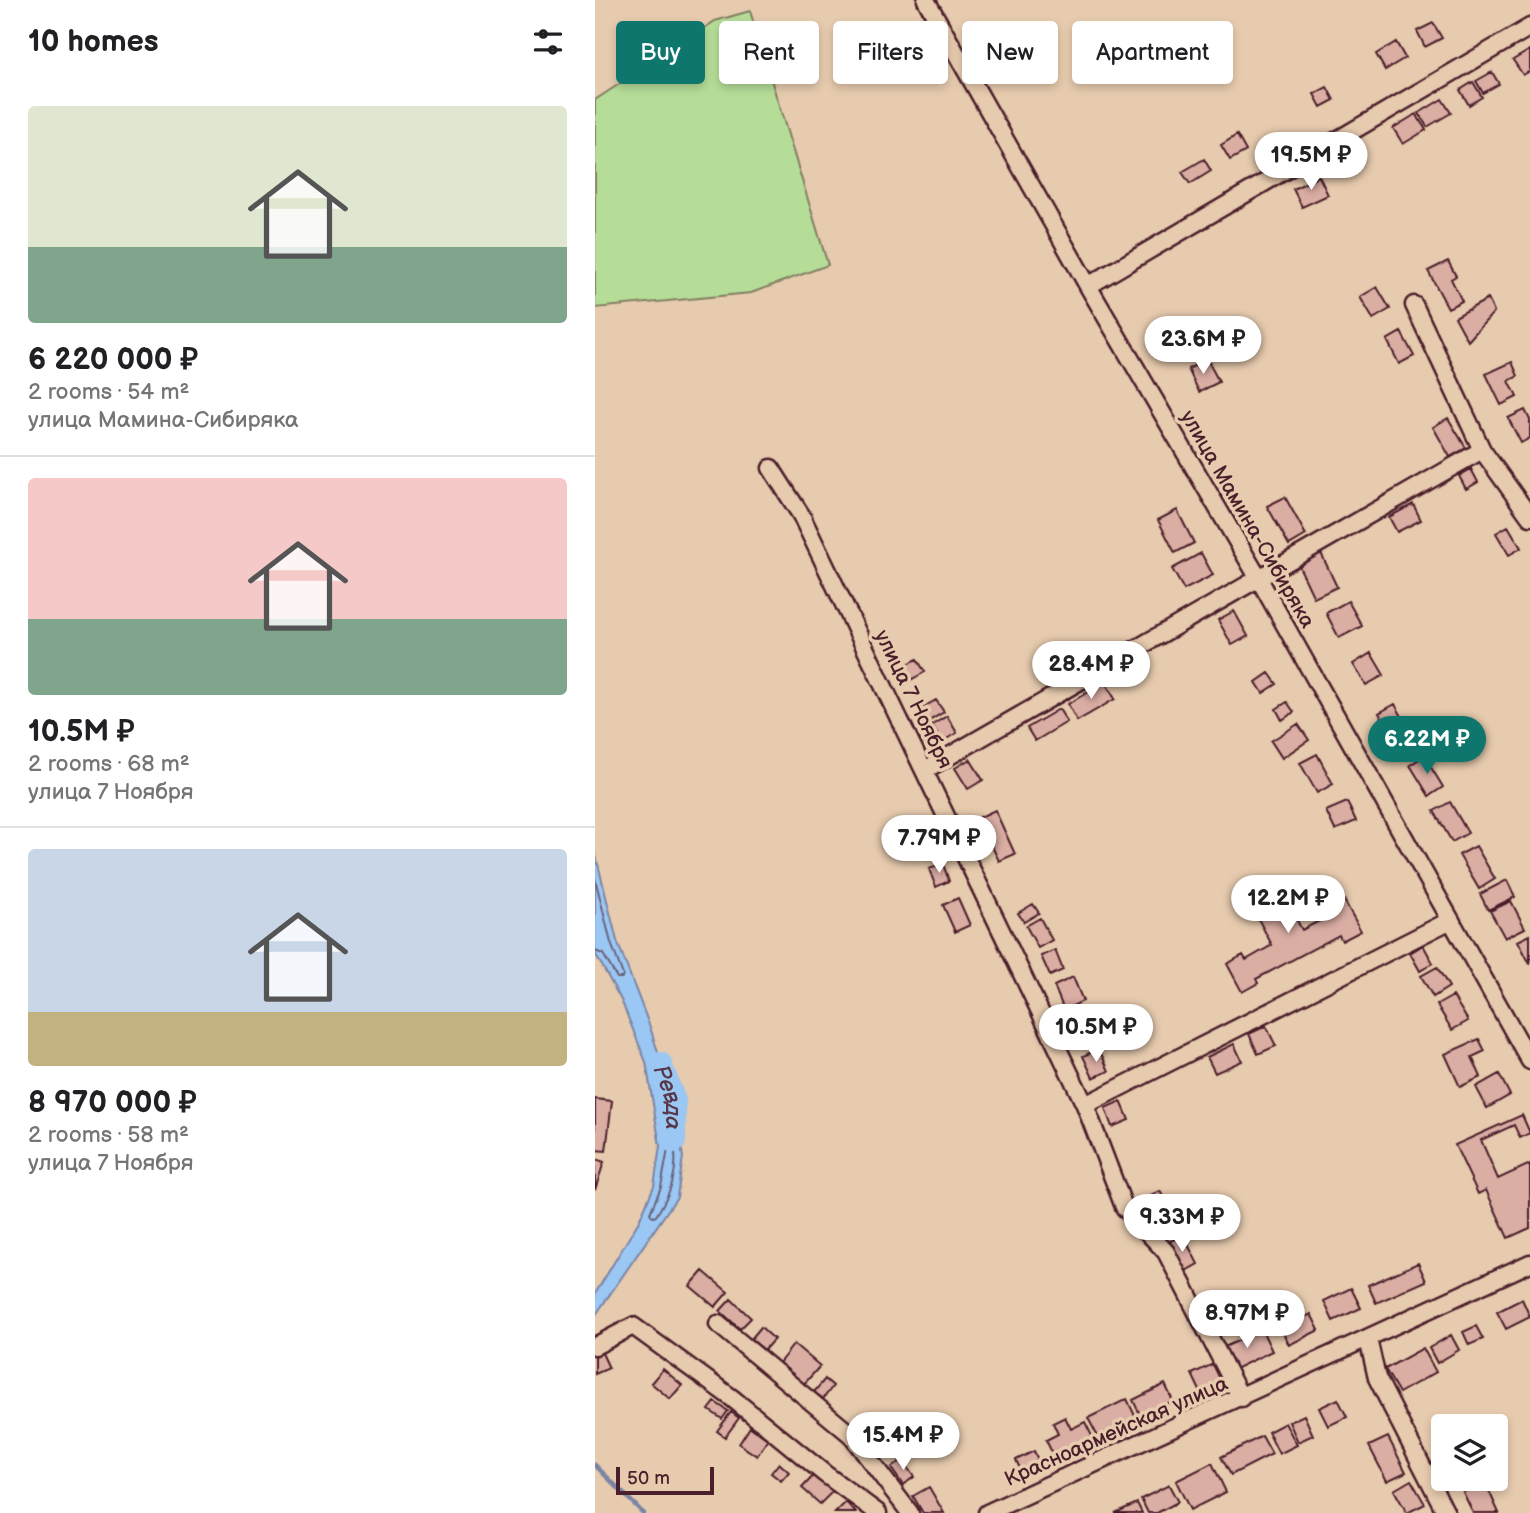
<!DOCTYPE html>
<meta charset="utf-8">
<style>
:root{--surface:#fff;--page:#f2f2f2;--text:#202124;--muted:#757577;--line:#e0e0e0;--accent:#0f766e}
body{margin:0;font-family:"Balsamiq Sans",sans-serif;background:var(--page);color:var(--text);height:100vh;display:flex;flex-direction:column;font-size:26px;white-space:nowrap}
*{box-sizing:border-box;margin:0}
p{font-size:23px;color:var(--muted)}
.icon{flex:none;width:38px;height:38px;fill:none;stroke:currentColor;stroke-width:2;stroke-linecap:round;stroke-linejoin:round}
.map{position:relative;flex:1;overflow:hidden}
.drawer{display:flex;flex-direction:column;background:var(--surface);width:595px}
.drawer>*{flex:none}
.guide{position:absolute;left:21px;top:21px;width:665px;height:63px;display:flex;gap:14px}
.fabs{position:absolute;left:836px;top:1414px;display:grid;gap:14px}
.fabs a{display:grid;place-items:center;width:77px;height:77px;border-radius:7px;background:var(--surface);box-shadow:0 4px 10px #0003;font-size:35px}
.scale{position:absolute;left:21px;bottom:18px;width:98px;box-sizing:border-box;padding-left:7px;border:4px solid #4a1f2b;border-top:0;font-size:19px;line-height:24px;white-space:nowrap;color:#4a1f2b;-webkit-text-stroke:5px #e7cbae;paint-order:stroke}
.price{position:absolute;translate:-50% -60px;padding:0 16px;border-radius:24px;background:#fff;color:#222;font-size:23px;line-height:46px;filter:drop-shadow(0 2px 4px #0008)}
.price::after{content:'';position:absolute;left:50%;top:42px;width:21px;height:16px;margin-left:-10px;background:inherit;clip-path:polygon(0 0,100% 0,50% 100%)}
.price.on{background:var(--accent);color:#fff}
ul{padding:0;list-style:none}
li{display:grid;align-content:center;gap:14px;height:371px;padding:0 28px}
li+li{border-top:2px solid var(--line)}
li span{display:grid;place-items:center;height:217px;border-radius:7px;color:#555}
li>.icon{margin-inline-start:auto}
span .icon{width:126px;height:126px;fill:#fffc;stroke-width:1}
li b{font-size:30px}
h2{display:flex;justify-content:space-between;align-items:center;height:84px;padding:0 28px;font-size:30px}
.tag{padding:0 24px;border-radius:7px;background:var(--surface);box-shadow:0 4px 10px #0003;font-size:24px;line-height:63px}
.tag.on{background:var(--accent);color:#fff}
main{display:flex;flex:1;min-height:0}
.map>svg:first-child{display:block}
</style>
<main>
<section class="drawer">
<h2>10 homes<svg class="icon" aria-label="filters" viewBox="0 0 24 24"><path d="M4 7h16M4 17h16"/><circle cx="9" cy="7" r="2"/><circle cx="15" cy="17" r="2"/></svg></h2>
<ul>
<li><span style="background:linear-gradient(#dfe7d0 65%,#7fa58c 0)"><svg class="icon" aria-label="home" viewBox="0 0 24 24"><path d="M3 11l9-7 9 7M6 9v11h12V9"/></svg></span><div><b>6 220 000 ₽</b><p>2 rooms · 54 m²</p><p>улица Мамина-Сибиряка</p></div></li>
<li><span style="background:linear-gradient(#f6c9c9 65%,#7fa58c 0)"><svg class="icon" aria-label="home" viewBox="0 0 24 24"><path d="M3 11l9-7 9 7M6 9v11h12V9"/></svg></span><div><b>10.5M ₽</b><p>2 rooms · 68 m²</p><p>улица 7 Ноября</p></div></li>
<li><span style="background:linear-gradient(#c9d6e8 75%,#c2b280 0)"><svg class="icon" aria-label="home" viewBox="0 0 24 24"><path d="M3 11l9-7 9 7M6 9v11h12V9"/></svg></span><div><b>8 970 000 ₽</b><p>2 rooms · 58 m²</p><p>улица 7 Ноября</p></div></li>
</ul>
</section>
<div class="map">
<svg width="935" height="1513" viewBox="0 0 935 1513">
<rect width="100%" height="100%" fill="#e7cbae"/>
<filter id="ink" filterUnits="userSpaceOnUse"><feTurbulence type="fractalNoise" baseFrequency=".0143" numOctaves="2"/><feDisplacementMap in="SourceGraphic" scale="14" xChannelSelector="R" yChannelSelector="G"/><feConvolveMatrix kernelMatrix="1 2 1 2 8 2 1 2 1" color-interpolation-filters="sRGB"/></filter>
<g filter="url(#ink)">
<path fill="#b6dd98" stroke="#807e62" stroke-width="2" d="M155,11L233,265L156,293L0,308V100L120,21Z"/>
<path fill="#9ac7f4" stroke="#7a84a4" stroke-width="2" d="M0,852L22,941L55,1027L76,1094L88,1157L82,1197L0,1316V1294L44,1221L59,1186L65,1146L51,1062L26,1000L0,953Z"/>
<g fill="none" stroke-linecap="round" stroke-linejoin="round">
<path stroke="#6a627b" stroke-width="2" d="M0,878L16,943L28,975L27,978H22L8,954L0,951
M74,1144L79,1146C84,1172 75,1194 61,1216L58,1217L55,1213L66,1187Z"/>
<path stroke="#7a84a4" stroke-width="4.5" d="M0,1465L48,1513"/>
<path stroke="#9ac7f4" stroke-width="24" id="s1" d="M65,1064L79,1101V1141"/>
</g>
<path fill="#dbaea4" stroke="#4a1f2b" stroke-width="2" d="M838,23L847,38L830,47L822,31Z
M801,42L810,58L790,70L781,54Z
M935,50V71L928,75L918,60Z
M897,72L904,84L888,93L881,81Z
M878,82L887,97L874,105L865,90Z
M732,87L739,100L726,107L719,94Z
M847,99L856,113L832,127L824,113Z
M821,114L831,130L808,144L798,128Z
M642,135L651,151L635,160L626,145Z
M609,159L616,171L595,184L587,172Z
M724,176L733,195L707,207L698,189Z
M853,261L861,276L856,279L867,301L853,308L833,271Z
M782,287L795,309L778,319L765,297Z
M893,299L899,312L873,341L860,317Z
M806,332L819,356L804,364L792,340Z
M612,359L624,382L604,392L593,369Z
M917,362L923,376L914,381L922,397L906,405L891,374Z
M930,410L935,420V438L926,443L913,418Z
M853,418L871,448L855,457L838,427Z
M876,469L883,482L871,489L864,476Z
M690,497L711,535L694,545L672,506Z
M818,504L826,520L802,532L794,517Z
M582,510L599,543L580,553L563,520Z
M913,526L926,548L914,555L901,533Z
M606,553L618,575L589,590L577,569Z
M726,553L742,587L719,598L703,564Z
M753,601L767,626L744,638L731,613Z
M639,611L653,636L637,645L623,620Z
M464,649L475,668L451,681L441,663Z
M776,653L789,675L771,685L758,664Z
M322,659L330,672L312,682L304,669Z
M674,673L682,684L668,693L661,682Z
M510,682L520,699L482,721L473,704Z
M341,700L349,712L334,721L327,708Z
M692,702L699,712L687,720L681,709Z
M800,704L810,722L794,732L784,713Z
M464,709L472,722L440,741L432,728Z
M352,716L362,733L346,742L337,725Z
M703,724L714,740L687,758L676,741Z
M722,754L738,784L722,793L705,763Z
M829,756L848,787L834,796L815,765Z
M375,759L388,780L373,789L360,768Z
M752,802L761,821L740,830L731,811Z
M855,802L873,833L857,842L839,811Z
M400,810L420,854L404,861L383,818Z
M881,846L900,879L884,889L864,855Z
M348,864L354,881L341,887L334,869Z
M912,880L920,897L893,910L885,894Z
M682,882L707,930L734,916L731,910L749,900L766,931L747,941L744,935L661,979L663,983L647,992L632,964L648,955L651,960L677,945L652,898Z
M363,898L375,925L360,932L348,905Z
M916,901L930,928L910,938L895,911Z
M438,904L444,913L429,922L423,913Z
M445,918L457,940L443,948L431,926Z
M935,935V964L923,941Z
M828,945L838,963L825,971L815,953Z
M460,950L468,970L455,976L446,956Z
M842,967L854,987L838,997L826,976Z
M478,977L488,1001L469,1010L459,986Z
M858,996L873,1021L857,1030L842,1005Z
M671,1026L681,1046L663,1054L654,1034Z
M884,1039L890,1051L877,1057L886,1077L865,1087L850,1054Z
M639,1044L647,1061L620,1073L612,1057Z
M504,1049L514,1071L498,1078L488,1056Z
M904,1074L915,1095L892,1108L881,1087Z
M0,1099L17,1101L11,1151L0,1150Z
M526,1101L534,1120L517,1127L510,1108Z
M927,1115L935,1133L925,1138L919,1125L886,1140L903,1179L935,1164V1228L913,1238L891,1190L883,1194L860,1145Z
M0,1159L9,1162L0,1190Z
M565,1191L582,1223L566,1231L549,1200Z
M588,1235L603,1264L587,1273L571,1243Z
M823,1263L831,1281L781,1303L773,1285Z
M108,1271L133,1292L120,1307L95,1286Z
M756,1288L766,1308L738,1321L729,1301Z
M136,1299L156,1318L145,1329L125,1311Z
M927,1299L935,1317L911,1329L902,1312Z
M716,1314L724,1330L694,1345L686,1329Z
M881,1326L888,1339L874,1345L868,1332Z
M166,1327L179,1339L169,1350L156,1339Z
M667,1330L677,1351L638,1370L627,1348Z
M856,1335L864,1350L842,1363L834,1348Z
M199,1344L225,1366L209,1384L184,1363Z
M828,1348L841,1372L804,1393L790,1369Z
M7,1353L14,1368L0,1374V1356Z
M618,1364L627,1383L606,1393L597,1374Z
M68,1369L87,1385L75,1399L56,1383Z
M230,1379L238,1386L228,1399L219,1392Z
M570,1384L578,1401L546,1417L538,1400Z
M532,1399L541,1418L503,1437L493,1418Z
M743,1399L752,1417L733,1426L724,1408Z
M120,1402L133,1411L127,1419L114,1410Z
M136,1412L144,1418L130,1437L122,1431Z
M709,1415L718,1435L703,1442L694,1422Z
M470,1417L476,1429L490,1422L498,1438L459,1457L451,1440L463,1434L458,1423Z
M690,1423L702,1445L684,1454L673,1432Z
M275,1425L287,1441L276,1450L263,1433Z
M155,1427L173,1439L162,1456L144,1444Z
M667,1436L677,1454L636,1475L626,1457Z
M793,1437L811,1472L792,1481L774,1446Z
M439,1451L446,1467L428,1475L421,1460Z
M307,1460L319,1477L308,1485L296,1468Z
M184,1463L194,1472L186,1481L176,1473Z
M617,1463L631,1492L595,1510L581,1481Z
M221,1473L239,1490L225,1504L207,1488Z
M816,1480L830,1504L812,1513L799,1490Z
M890,1482L904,1513H878L868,1492Z
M574,1485L583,1502L562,1513H553L546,1499Z
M334,1487L349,1513H328L318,1496Z
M251,1502L261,1513H240Z
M542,1503L547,1513H520Z"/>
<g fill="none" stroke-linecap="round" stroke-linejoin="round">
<g stroke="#4a1f2b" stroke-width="21">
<path id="minor" d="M331,0L493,286L664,579L935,1061
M493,286L935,27
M819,305L887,450L935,517
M176,468L206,515L490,1105L529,1207L571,1252L646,1398
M330,770L887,450
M490,1105L856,920
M123,1324L255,1434L315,1513
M773,1339L782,1378L851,1513
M0,1346L38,1326L137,1398L230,1474L283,1513
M392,1513L935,1263"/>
</g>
<use href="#minor" stroke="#e7cbae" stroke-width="16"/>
</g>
</g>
<g text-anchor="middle" stroke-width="7" stroke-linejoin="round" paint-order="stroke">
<g font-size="21" fill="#4a1f2b" stroke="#e7cbae">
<text transform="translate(653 519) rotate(60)" y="7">улица Мамина-Сибиряка</text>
<text transform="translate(319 699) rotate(64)" y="7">улица 7 Ноября</text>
<text transform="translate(521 1431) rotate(-24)" y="7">Красноармейская улица</text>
</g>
<g font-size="23" font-style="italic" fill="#563849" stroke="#e7cbae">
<text dy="8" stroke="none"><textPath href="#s1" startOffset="35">Ревда</textPath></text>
</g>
</g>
</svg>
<div class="fabs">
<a><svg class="icon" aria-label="layers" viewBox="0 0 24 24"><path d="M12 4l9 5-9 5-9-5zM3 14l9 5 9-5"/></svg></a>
</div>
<div class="scale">50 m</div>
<b class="price" style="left:716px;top:192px">19.5M ₽</b>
<b class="price" style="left:608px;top:376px">23.6M ₽</b>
<b class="price" style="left:496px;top:701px">28.4M ₽</b>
<b class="price on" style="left:832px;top:776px">6.22M ₽</b>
<b class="price" style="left:344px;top:875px">7.79M ₽</b>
<b class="price" style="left:693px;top:935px">12.2M ₽</b>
<b class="price" style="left:501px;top:1064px">10.5M ₽</b>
<b class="price" style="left:587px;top:1254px">9.33M ₽</b>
<b class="price" style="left:652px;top:1350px">8.97M ₽</b>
<b class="price" style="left:308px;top:1472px">15.4M ₽</b>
<div class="guide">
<a class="tag on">Buy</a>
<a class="tag">Rent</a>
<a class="tag">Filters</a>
<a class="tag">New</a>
<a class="tag">Apartment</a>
</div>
</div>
</main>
